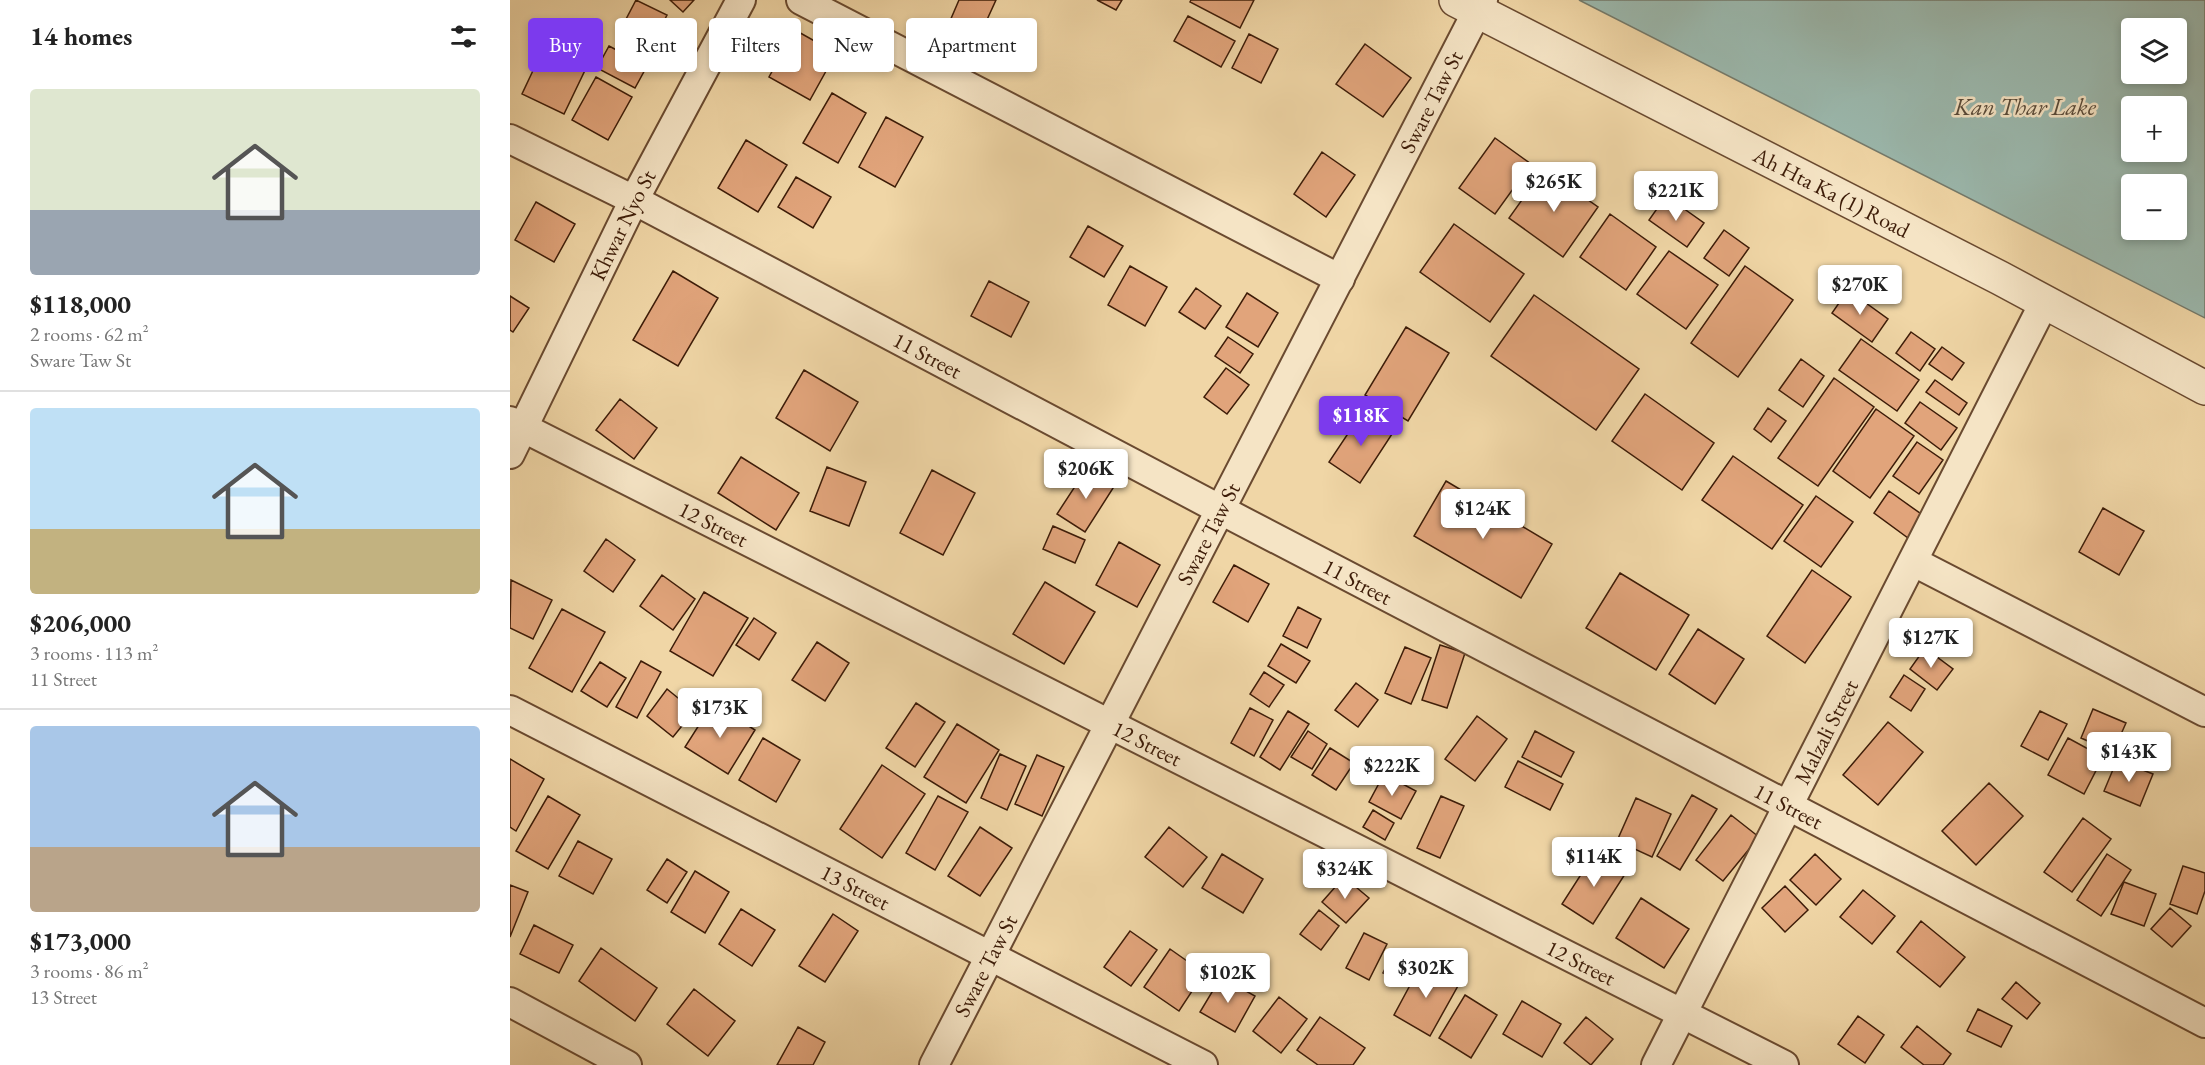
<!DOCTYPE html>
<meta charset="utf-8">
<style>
:root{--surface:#fff;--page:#f6f6f6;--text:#222;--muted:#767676;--line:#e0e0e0;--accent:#7c3aed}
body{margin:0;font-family:"EB Garamond",serif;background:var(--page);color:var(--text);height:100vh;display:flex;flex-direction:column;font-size:22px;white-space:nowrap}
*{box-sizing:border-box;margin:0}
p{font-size:20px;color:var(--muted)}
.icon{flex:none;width:33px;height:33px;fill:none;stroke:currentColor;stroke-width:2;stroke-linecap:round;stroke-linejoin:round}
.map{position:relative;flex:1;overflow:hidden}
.details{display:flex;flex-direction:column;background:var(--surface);width:510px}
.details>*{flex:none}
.top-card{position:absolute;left:18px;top:18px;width:570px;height:54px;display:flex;gap:12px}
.controls{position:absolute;left:1611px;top:18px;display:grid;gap:12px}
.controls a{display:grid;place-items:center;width:66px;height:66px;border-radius:6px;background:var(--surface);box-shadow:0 3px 9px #0003;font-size:30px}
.price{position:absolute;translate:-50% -51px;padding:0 14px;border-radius:6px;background:#fff;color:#222;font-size:20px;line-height:39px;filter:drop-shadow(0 2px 3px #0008)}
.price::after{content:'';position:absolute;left:50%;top:36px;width:18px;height:14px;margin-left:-9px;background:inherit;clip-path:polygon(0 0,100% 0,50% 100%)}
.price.current{background:var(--accent);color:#fff}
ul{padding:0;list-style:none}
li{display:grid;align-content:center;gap:12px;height:318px;padding:0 30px}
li+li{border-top:2px solid var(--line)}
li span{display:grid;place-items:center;height:186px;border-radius:6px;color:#555}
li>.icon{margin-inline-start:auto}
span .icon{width:108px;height:108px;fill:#fffc;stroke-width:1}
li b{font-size:26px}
h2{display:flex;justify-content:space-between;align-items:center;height:72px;padding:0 30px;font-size:26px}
.chip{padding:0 21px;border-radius:6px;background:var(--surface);box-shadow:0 3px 9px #0003;font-size:21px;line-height:54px}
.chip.current{background:var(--accent);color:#fff}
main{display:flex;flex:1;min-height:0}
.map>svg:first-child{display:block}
</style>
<main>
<section class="details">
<h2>14 homes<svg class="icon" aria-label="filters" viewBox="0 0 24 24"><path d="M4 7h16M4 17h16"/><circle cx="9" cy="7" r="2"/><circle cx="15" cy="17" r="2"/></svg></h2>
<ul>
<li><span style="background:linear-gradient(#dfe7d0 65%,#9aa5b1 0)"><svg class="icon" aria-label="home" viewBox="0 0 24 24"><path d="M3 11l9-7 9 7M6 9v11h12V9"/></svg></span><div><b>$118,000</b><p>2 rooms · 62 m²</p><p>Sware Taw St</p></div></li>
<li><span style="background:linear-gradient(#bfe0f5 65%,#c2b280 0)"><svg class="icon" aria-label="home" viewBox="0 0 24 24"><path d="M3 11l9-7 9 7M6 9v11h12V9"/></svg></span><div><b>$206,000</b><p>3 rooms · 113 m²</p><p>11 Street</p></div></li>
<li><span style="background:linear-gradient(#a9c7e8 65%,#b9a48a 0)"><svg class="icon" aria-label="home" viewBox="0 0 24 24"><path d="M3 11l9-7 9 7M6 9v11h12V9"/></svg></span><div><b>$173,000</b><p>3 rooms · 86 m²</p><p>13 Street</p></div></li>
</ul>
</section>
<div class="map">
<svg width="1695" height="1065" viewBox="0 0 1695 1065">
<rect width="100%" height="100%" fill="#f0d6a6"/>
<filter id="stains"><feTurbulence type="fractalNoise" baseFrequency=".00333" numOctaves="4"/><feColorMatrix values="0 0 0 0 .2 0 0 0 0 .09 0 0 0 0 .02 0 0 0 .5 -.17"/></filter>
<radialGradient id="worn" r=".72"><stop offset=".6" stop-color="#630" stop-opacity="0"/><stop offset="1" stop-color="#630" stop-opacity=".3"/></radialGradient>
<path fill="#9bb8ad" stroke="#757a6b" stroke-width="1.5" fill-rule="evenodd" d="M1069,0H1695V318ZM1622,28H1666V74H1622ZM1622,106H1666V152H1622ZM1622,184H1666V230H1622Z"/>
<path fill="#e1a47b" stroke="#3d1c08" stroke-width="1.5" d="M126,0L157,15L144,40L113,25Z
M160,0H184L173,12Z
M449,0H486L470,35L440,21Z
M587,0H612L606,10Z
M681,0H744L730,28L680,2Z
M678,16L725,41L711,67L664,41Z
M285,30L326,53L300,100L259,77Z
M739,34L768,49L751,83L722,68Z
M36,43L78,64L54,114L12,94Z
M855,44L901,78L873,117L826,84Z
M99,46L137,66L125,88L87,68Z
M86,77L122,97L98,140L62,120Z
M322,93L356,113L328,163L293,143Z
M376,117L413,137L385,187L349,167Z
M985,138L1021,164L985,214L949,188Z
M236,140L277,165L248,212L208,188Z
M812,152L845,175L816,217L784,194Z
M1034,169L1088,207L1053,257L999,218Z
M286,177L321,197L303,228L268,207Z
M1156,196L1194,223L1177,247L1139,220Z
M26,202L65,224L44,262L5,240Z
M1100,214L1146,247L1116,290L1070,257Z
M944,224L1014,274L980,322L910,272Z
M578,226L613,246L594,277L560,257Z
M1214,230L1239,248L1219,276L1194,258Z
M1159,251L1208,285L1176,329L1127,294Z
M620,266L657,287L635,326L598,305Z
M1235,266L1283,300L1228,377L1181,343Z
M163,271L208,298L168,366L123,340Z
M479,281L519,302L501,337L461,316Z
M686,288L711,306L695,329L669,312Z
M1338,290L1378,319L1362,342L1322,313Z
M737,293L768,313L748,347L716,327Z
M1024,295L1129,369L1086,430L981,356Z
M0,296L19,308L3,332L0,330Z
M896,327L939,353L898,421L855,395Z
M1401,332L1425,349L1410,371L1386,353Z
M718,337L743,354L730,373L705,356Z
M1351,339L1409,380L1387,411L1329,370Z
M1432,347L1454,363L1442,380L1419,364Z
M1291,359L1314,376L1293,407L1269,390Z
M716,368L739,385L717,414L694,397Z
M294,370L348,402L320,451L266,418Z
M1324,378L1364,407L1308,486L1268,458Z
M1425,380L1457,403L1449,415L1416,392Z
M1135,394L1204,443L1172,490L1102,441Z
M110,399L147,428L124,459L86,430Z
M1410,402L1447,428L1431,450L1395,423Z
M1258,408L1276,421L1261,442L1244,429Z
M1366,409L1404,436L1360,498L1323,471Z
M853,411L884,431L850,483L819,462Z
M1407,442L1433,460L1409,494L1383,476Z
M1223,456L1293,505L1262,549L1192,500Z
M231,457L289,493L266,530L208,493Z
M317,467L356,482L339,526L300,511Z
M577,468L605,485L575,532L547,514Z
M422,470L465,493L433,555L390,533Z
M936,481L1042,544L1011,598L904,536Z
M1379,491L1414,516L1398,538L1364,513Z
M1306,496L1343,522L1311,567L1274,541Z
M1593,508L1634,531L1609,575L1569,552Z
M543,526L575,540L565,563L533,549Z
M96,539L125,560L103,592L74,571Z
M609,542L650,565L627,607L586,585Z
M724,565L759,584L738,622L703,602Z
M1302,570L1341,597L1295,663L1257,636Z
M1110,573L1179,615L1146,670L1076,628Z
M152,575L185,599L163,630L130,606Z
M1,580L42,600L23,639L0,628Z
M535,582L585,612L554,664L503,634Z
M194,592L238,618L203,676L160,651Z
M788,607L811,619L797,648L773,636Z
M52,609L95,632L62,692L19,668Z
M244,618L266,633L249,660L226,645Z
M1188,629L1234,659L1205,704L1159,674Z
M307,642L339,663L315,701L282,680Z
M771,644L800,661L786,683L758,666Z
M930,645L955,653L937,708L912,700Z
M895,647L921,658L901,704L875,693Z
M1415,648L1443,669L1427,690L1400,669Z
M131,661L151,672L127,718L106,707Z
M90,662L116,678L97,707L71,691Z
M754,672L774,685L759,707L740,694Z
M1394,675L1415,689L1401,711L1380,697Z
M846,683L868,700L848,727L825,710Z
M157,689L184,711L163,737L137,716Z
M203,703L245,730L218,774L175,747Z
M406,703L435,722L405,767L376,748Z
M740,708L763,720L744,756L721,743Z
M1583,709L1616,723L1603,752L1571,738Z
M778,711L799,724L770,770L750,757Z
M1530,711L1557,724L1538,760L1511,746Z
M967,716L997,739L965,781L935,759Z
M1378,722L1413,752L1368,805L1333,775Z
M447,724L489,750L456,803L414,777Z
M798,731L817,744L802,769L781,757Z
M1025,731L1064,752L1051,777L1012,757Z
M253,738L290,760L266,802L229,780Z
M1558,738L1593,757L1574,794L1538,775Z
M820,748L844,763L826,790L802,775Z
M490,754L516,766L497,810L471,798Z
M527,755L554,767L532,816L505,804Z
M0,759L34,779L6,831L0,827Z
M1607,760L1643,774L1630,806L1594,791Z
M1008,761L1053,784L1040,810L995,787Z
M372,765L415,794L372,858L330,829Z
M874,774L906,791L891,819L859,802Z
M1479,783L1513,816L1466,865L1432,831Z
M1182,795L1207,809L1170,870L1147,856Z
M38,796L70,815L38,869L6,851Z
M428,796L458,812L425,870L396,853Z
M931,796L954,806L930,858L907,848Z
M1126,798L1161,814L1142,857L1107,841Z
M863,810L884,823L875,840L853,827Z
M1221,815L1249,837L1213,881L1186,860Z
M1573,818L1601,839L1562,892L1534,872Z
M470,827L502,848L470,896L438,876Z
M659,827L697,857L673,887L635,857Z
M68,841L102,859L83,894L49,876Z
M1086,851L1117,871L1083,924L1052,904Z
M712,854L753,879L733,913L692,888Z
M1305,854L1331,879L1306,905L1280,880Z
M1597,854L1621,870L1591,916L1567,900Z
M157,859L177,872L157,903L137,890Z
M1673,866L1695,873V891L1687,914L1660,904Z
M185,871L219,892L195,933L161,912Z
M834,877L859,898L836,923L812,902Z
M1614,882L1646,894L1634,926L1601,914Z
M0,885L18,892L0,937Z
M1275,886L1298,910L1275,932L1252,908Z
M1353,890L1385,916L1362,944L1330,917Z
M1131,898L1179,929L1154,968L1106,938Z
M1660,908L1681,926L1662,947L1641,929Z
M231,909L265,930L242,966L209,944Z
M809,910L829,926L811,950L790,934Z
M323,914L348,931L315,982L289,966Z
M1411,921L1455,957L1430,987L1387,952Z
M24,925L63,945L49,973L10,954Z
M620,931L647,950L621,986L594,967Z
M854,933L877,944L859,980L836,968Z
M91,948L147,988L125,1021L69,981Z
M660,949L694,973L669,1011L634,987Z
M884,950L905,960L893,983L873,973Z
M912,963L949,984L920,1036L884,1015Z
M711,977L745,996L725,1032L690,1012Z
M1506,982L1530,1003L1517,1019L1492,999Z
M184,989L225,1021L198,1056L157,1024Z
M955,995L987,1015L961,1058L929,1038Z
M769,997L797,1019L771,1053L743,1031Z
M1012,1001L1051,1024L1032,1057L993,1034Z
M1468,1009L1502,1026L1491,1047L1457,1031Z
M1348,1016L1374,1035L1355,1063L1328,1044Z
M810,1017L855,1048L843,1065H808L787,1050Z
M1076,1017L1103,1039L1081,1065L1054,1043Z
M1407,1026L1441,1054L1433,1065H1414L1391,1047Z
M288,1027L315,1042L303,1065H267Z"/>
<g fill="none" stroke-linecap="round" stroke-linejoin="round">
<g stroke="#6a4a30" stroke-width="32">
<g id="minor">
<path d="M291,0L830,279"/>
<path id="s1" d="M0,139L124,200L711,510L1695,1023"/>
<path id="s2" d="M0,421L1274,1065"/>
<path id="s3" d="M0,454L124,200L231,0"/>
<path d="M1404,562L1695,712"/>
<path id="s4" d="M0,710L693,1065"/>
<path d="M0,1002L117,1065"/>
<path id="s5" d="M424,1065L973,0"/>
<path id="s6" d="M1146,1065L1534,303"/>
</g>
</g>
<g stroke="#6a4a30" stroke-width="36">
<g id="tertiary">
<path id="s7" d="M946,0L1490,278L1695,388"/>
</g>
</g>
<use href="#minor" stroke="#f5e4c5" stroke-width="28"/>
<use href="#tertiary" stroke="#f5e4c5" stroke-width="33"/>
</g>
<g text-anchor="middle" stroke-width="5" stroke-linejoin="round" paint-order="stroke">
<g font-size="22" fill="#3d1c08" stroke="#f5e4c5">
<text dy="8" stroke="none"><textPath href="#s5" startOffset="1084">Sware Taw St</textPath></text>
<text dy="8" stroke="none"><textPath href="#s7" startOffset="422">Ah Hta Ka (1) Road</textPath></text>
<text dy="8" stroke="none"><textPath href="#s3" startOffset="255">Khwar Nyo St</textPath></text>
<text dy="8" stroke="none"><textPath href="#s1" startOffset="470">11 Street</textPath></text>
<text dy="8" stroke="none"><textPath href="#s2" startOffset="228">12 Street</textPath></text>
<text dy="8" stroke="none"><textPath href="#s5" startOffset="598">Sware Taw St</textPath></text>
<text dy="8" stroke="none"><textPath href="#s1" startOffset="956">11 Street</textPath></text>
<text dy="8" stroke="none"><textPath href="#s6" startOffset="374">Malzali Street</textPath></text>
<text dy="8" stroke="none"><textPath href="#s2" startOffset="714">12 Street</textPath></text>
<text dy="8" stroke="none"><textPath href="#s1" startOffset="1442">11 Street</textPath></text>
<text dy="8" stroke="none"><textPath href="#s4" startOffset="388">13 Street</textPath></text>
<text dy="8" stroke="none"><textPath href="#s2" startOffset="1200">12 Street</textPath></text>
<text dy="8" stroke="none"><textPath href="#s5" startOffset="112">Sware Taw St</textPath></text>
</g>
<g font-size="24" font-style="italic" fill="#594b3a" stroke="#f5e4c5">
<text x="1515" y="115">Kan Thar Lake</text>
</g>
</g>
<rect width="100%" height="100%" filter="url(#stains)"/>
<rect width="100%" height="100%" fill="url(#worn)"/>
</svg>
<div class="controls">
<a><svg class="icon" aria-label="layers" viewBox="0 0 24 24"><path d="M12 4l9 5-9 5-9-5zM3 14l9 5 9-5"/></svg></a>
<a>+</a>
<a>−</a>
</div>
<b class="price" style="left:1044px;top:213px">$265K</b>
<b class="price" style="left:1166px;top:222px">$221K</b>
<b class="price" style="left:1350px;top:316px">$270K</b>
<b class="price current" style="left:851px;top:447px">$118K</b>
<b class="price" style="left:576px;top:500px">$206K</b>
<b class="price" style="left:973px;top:540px">$124K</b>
<b class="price" style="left:1421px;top:669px">$127K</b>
<b class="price" style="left:210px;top:739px">$173K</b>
<b class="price" style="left:1619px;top:783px">$143K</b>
<b class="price" style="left:882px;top:797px">$222K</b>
<b class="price" style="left:1084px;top:888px">$114K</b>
<b class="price" style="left:835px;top:900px">$324K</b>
<b class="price" style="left:916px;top:999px">$302K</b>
<b class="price" style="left:718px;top:1004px">$102K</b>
<div class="top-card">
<a class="chip current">Buy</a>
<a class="chip">Rent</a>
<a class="chip">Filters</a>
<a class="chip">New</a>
<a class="chip">Apartment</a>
</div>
</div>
</main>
